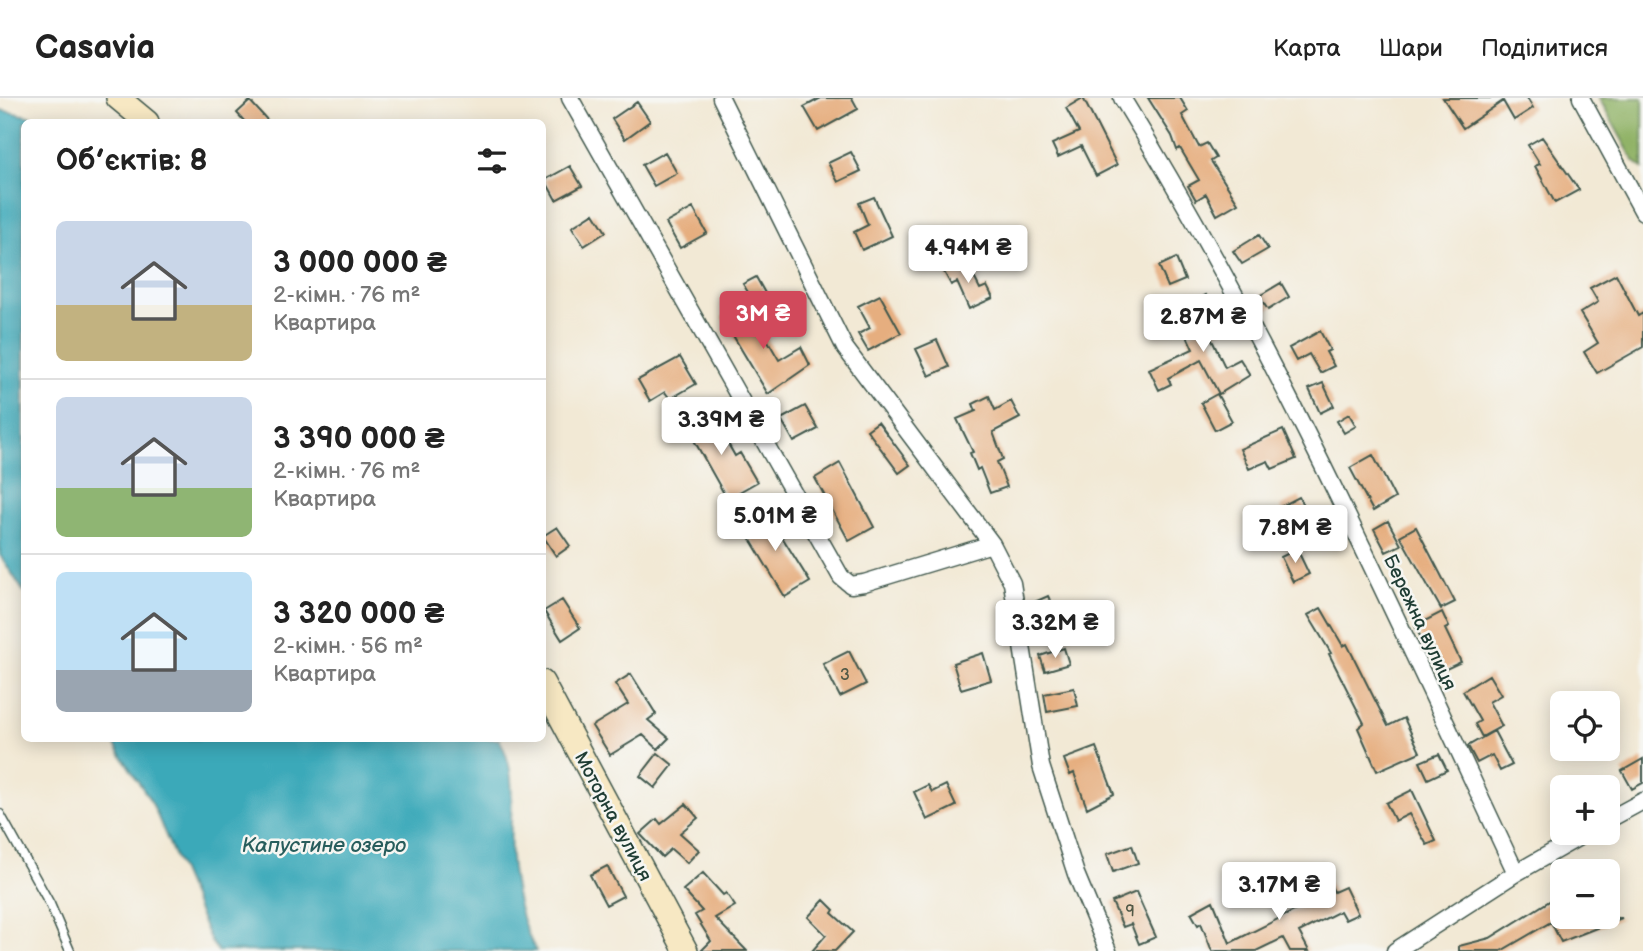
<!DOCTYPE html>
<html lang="uk">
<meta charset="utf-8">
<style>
:root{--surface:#fff;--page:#f2f2f2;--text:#222;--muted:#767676;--line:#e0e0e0;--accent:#d1495b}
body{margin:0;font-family:"Balsamiq Sans",sans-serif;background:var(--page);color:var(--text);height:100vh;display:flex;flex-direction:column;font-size:26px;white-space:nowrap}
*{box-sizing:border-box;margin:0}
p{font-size:23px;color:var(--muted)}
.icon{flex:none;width:38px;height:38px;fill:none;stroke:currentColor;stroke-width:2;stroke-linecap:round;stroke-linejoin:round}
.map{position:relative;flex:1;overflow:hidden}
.details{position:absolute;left:21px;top:21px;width:525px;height:623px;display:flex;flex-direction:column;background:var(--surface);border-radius:10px;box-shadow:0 4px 18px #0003}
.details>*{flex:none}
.controls{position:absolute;left:1550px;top:593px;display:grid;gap:14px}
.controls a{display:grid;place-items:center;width:70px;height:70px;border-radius:10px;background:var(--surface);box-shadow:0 4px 18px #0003;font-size:35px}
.price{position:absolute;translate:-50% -60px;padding:0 16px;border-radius:7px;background:#fff;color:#222;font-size:23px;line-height:46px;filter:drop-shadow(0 2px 4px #0008)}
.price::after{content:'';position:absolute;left:50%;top:42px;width:21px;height:16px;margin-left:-10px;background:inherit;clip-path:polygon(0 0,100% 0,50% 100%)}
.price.selected{background:var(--accent);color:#fff}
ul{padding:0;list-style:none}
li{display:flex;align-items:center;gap:21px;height:175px;padding:0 35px}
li+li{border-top:2px solid var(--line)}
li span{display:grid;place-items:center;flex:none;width:196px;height:140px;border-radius:10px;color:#555}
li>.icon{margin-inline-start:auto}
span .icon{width:84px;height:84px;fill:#fffc;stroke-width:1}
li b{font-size:30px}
h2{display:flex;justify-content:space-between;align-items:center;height:84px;padding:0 35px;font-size:30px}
header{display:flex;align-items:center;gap:42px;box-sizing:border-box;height:98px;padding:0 35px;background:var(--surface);border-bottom:2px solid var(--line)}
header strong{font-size:33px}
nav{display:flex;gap:38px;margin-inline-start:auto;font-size:24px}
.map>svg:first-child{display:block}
</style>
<header>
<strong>Casavia</strong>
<nav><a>Карта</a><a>Шари</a><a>Поділитися</a></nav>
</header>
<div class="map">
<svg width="1643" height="853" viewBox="0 0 1643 853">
<rect width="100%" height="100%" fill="#f6f6f2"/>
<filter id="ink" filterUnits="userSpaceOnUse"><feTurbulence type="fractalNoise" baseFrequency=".0143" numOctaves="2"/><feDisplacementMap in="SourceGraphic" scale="14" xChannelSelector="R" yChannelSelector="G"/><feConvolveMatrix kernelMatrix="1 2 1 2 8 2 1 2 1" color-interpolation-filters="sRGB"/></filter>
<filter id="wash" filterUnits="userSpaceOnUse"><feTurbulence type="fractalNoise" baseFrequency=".00686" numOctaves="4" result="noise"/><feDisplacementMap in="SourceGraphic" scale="28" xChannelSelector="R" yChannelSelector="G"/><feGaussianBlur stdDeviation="1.57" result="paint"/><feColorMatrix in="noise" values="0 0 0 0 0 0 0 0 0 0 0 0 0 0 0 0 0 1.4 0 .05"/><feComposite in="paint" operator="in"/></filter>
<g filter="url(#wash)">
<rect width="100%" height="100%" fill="#f2e9d5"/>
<path fill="#90b266" stroke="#58784d" stroke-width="2" d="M1599,0H1643V70L1634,63Z"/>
<path fill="#3ba9b9" stroke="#2d7376" stroke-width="2" d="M0,12L55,24H24V494L0,457Z
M111,641H499C520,676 508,720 511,759C513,790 521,826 536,853H218L211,844L152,705Z"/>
<g id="blocks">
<path fill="#e6ae7f" d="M821,0H852L858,11L818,33L804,9Z
M1083,0L1117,67L1096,78L1081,48L1058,59L1052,46L1079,34L1066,10Z
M1148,0H1180L1188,13L1182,17L1199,49L1207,45L1216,60L1211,63L1238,105L1217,117L1206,96L1196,102L1188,88L1199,82L1180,50L1177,52L1172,38Z
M1443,0H1527L1533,10L1514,22L1503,3L1463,30Z
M250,3L269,24H245L237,15Z
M637,4L650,23L625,41L612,21Z
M1542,39L1579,92L1555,105L1535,68L1540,66L1528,47Z
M665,54L677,75L654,88L642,67Z
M851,54L861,73L838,84L828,65Z
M570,68L582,88L556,102L545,82Z
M874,99L892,138L862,152L854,134L868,127L859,105Z
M693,110L707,135L680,150L666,125Z
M594,115L606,134L584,148L572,129Z
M1259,137L1268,151L1242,166L1233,153Z
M1176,160L1185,182L1168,189L1159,168Z
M966,163L980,191L987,188L993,200L969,211L957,184L951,187L944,174Z
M1616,176L1638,218L1643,215V249L1597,275L1584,254L1598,245L1580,215L1598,204L1590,190Z
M756,179L766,197L754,204L743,186Z
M1281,185L1289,199L1268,212L1259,198Z
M880,197L901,235L868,253L858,236L870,230L858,208Z
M1206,197L1225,230L1210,238L1225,269L1240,261L1250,277L1219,296L1201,262L1168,280L1171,286L1159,292L1149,271L1193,251L1187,238L1204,229L1191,206Z
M746,205L779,262L801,249L810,267L768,296L722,219Z
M1320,233L1330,252L1326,254L1334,268L1320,275L1309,256L1296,263L1289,250Z
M937,242L949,269L929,278L916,251Z
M680,259L696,286L670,301L665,294L650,303L638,282Z
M1323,285L1334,308L1320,315L1309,291Z
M1217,296L1232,323L1215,332L1201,305Z
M989,298L995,312L1011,303L1020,320L993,334L1003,361L997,364L1007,389L990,395L980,370L977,372L970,355L973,354L957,321L976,313L973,306Z
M805,308L818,331L794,344L781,321Z
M710,314L735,358L740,355L757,384L727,401L686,328Z
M1349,316L1356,328L1344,335L1337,323Z
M878,324L910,367L899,375L867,332Z
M1283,332L1296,361L1272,371L1268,363L1249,371L1240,351Z
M1373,357L1395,400L1373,413L1350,370Z
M840,365L874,429L849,443L815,380Z
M1299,399L1313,427L1287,440L1279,423L1286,420L1280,409Z
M764,410L810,484L785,499L740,424Z
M1388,423L1401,447L1386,454L1374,431Z
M557,429L570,448L556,458L543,438Z
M1416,429L1455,504L1441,511L1400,438Z
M1297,451L1309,476L1293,484L1281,459Z
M1048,498L1057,518L1038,526L1030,506Z
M562,502L580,530L562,542L544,513Z
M1321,510L1343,548L1347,546L1388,628L1404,620L1420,654L1377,673L1358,630L1364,625L1329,556L1331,555L1308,517Z
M1442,514L1449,529L1445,531L1461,564L1444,572L1428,539L1422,542L1415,528Z
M1064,550L1069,566L1045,573L1040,558Z
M849,553L866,586L840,599L823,566Z
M983,555L991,582L961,591L953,565Z
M631,576L656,616L648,622L669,640L658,651L643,637L610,657L592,628L628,606L615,586Z
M1489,577L1501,597L1489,604L1502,628L1482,639L1475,626L1480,623L1463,593Z
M1074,590L1078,608L1047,614L1044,596Z
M1494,633L1512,667L1500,673L1492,657L1477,665L1468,648Z
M1096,649L1114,696L1087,710L1074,675L1070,677L1064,661Z
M658,655L673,667L655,690L640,678Z
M1439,656L1447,672L1428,681L1420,664Z
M1643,661V685L1632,691L1622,673Z
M928,687L932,694L946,687L956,708L927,722L914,694Z
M1412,692L1436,743L1427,747L1409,716L1395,723L1386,705Z
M686,706L698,720L680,735L699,752L687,765L671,751L662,759L640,736L657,721L661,726Z
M1132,747L1138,765L1113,774L1107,756Z
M607,768L623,798L606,807L590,777Z
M703,775L723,797L726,795L735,808L715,820L747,853H701L711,843L695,817L702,813L683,792Z
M1329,784L1334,794L1345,789L1358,816L1345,822L1340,813L1299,834L1309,853H1290L1283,840L1256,853H1212L1201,825L1198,827L1191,815L1213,803L1230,845L1308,806L1304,797Z
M1136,794L1156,839L1139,846L1131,826L1123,829L1112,804Z
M1556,799L1563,819L1622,820L1561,844L1551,824L1501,853H1459V848L1490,840Z
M824,802L834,812L832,815L853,834L835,853H812L826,837L808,819Z"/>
</g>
</g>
<g filter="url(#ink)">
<use href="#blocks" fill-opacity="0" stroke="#3f574c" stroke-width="2"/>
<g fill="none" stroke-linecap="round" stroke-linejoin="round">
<g stroke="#3f574c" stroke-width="11">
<path id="lane" d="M0,716L50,806L70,853"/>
</g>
<g stroke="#3f574c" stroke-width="19">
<path id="street" d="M570,0L841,479L851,487L864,485L992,446
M721,0L845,250L992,446L1012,485L1041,668L1076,776L1108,853
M1122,0C1274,247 1393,513 1516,775
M1581,0L1643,114
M1608,722L1643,703
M1395,853L1516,775L1586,735"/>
</g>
<g stroke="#3f574c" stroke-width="26">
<path id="secondary" d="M118,0L147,24
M542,584L686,853"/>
</g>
<use href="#lane" stroke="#fff" stroke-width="8"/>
<use href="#street" stroke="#fff" stroke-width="16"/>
<use href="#secondary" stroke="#f7e8c3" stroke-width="23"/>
</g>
</g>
<g text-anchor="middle" stroke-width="5" stroke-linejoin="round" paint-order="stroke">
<g font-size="16" fill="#515947">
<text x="845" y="582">3</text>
<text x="1130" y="818">9</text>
</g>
<g font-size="19" fill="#1f3d34" stroke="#f6f6f2">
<text transform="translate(1421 524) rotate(65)" y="7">Бережна вулиця</text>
<text transform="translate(614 718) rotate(62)" y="7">Моторна вулиця</text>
</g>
<g font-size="21" font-style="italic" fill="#275d5c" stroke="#f6f6f2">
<text x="324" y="754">Капустине озеро</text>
</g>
</g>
</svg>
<div class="controls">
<a><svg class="icon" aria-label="locate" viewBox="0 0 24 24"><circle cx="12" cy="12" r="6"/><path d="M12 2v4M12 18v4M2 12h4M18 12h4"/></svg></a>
<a>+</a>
<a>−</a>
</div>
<b class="price" style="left:968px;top:187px">4.94M ₴</b>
<b class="price selected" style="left:763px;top:253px">3M ₴</b>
<b class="price" style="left:1203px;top:256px">2.87M ₴</b>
<b class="price" style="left:721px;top:359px">3.39M ₴</b>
<b class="price" style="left:775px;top:455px">5.01M ₴</b>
<b class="price" style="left:1295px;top:467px">7.8M ₴</b>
<b class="price" style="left:1055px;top:562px">3.32M ₴</b>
<b class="price" style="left:1279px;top:824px">3.17M ₴</b>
<section class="details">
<h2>Об’єктів: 8<svg class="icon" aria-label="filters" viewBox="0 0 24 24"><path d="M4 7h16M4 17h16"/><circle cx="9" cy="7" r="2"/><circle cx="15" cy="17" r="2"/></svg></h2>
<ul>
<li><span style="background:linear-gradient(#c9d6e8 60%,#c2b280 0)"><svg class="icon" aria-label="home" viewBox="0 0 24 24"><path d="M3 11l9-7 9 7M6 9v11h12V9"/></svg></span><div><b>3 000 000 ₴</b><p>2-кімн. · 76 m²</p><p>Квартира</p></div></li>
<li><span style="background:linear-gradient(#c9d6e8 65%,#8fb573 0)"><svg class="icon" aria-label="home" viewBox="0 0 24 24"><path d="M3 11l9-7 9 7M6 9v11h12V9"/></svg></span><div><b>3 390 000 ₴</b><p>2-кімн. · 76 m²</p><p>Квартира</p></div></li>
<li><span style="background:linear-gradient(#bfe0f5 70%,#9aa5b1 0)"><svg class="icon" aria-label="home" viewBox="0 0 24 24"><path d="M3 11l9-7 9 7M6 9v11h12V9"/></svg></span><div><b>3 320 000 ₴</b><p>2-кімн. · 56 m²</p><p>Квартира</p></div></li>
</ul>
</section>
</div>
